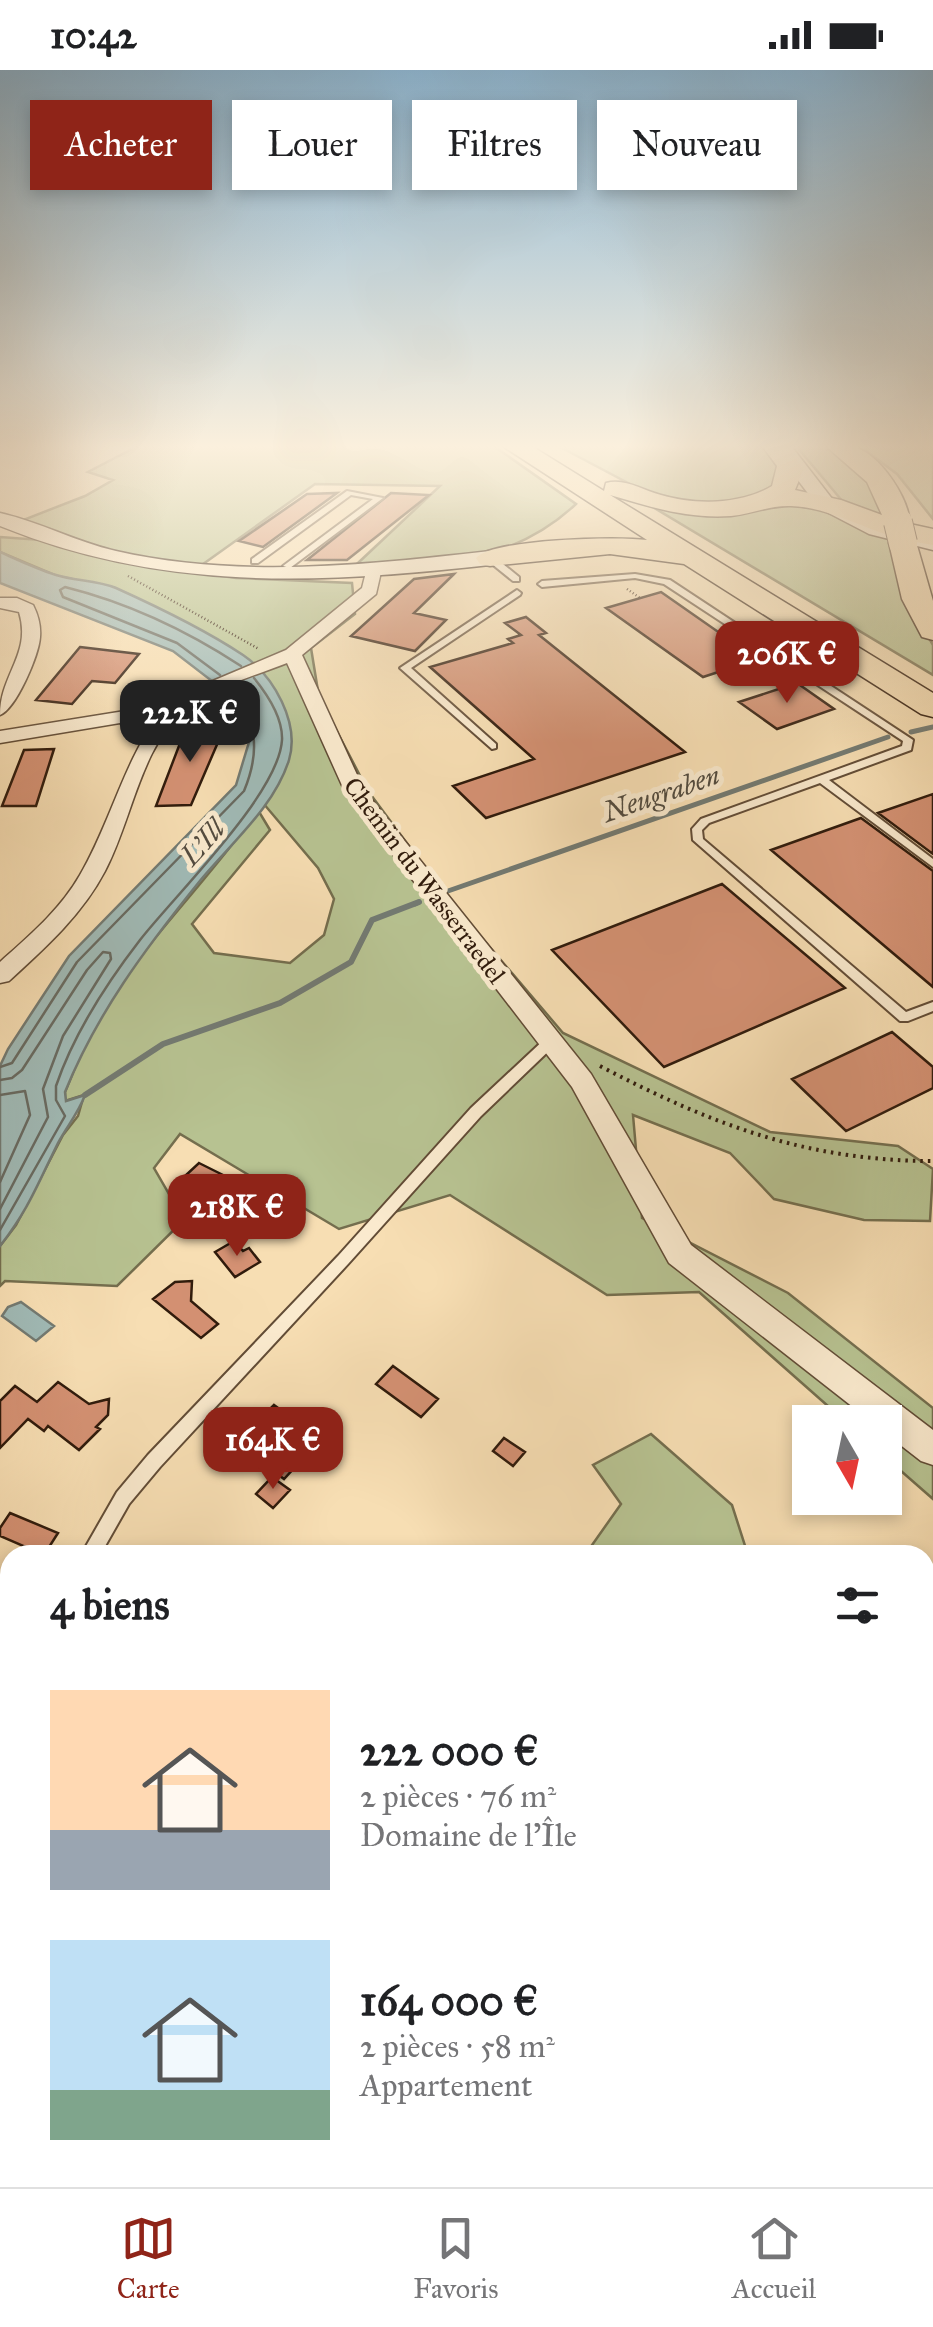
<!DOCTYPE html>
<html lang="fr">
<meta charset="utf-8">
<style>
:root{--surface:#fff;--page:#f6f6f6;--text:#202124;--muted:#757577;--line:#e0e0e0;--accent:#8f2418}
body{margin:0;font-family:"IM FELL Great Primer",serif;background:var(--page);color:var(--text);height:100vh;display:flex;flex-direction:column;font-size:38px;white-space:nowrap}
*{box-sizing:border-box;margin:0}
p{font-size:32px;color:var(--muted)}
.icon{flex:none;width:55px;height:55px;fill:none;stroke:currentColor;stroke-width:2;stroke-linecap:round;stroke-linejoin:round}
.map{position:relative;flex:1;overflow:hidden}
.drawer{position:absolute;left:0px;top:1475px;width:935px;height:642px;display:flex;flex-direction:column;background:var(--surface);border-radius:30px 30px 0 0;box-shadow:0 5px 15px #0003}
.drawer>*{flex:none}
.top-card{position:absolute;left:30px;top:30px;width:875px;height:90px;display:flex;gap:20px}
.needle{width:65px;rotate:171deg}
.buttons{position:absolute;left:792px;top:1335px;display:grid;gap:20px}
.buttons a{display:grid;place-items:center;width:110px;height:110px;border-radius:0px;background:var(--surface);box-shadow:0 5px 15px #0003;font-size:50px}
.price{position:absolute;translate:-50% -85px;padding:0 22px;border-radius:20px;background:var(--accent);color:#fff;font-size:32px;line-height:65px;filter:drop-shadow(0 2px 5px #0008)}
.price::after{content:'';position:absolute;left:50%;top:60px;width:30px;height:22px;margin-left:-15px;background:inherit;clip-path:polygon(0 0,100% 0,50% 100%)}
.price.selected{background:#222;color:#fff}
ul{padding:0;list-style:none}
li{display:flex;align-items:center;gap:30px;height:250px;padding:0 50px}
li span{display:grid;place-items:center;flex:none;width:280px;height:200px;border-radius:0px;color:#555}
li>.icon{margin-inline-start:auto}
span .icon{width:120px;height:120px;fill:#fffc;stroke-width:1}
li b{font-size:42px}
h2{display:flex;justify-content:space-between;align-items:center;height:120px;padding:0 50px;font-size:42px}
.pill{padding:0 35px;border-radius:0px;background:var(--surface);box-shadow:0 5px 15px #0003;font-size:35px;line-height:90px}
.pill.selected{background:var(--accent);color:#fff}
.status{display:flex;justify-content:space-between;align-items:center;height:70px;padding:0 50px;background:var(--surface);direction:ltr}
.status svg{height:28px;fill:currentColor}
.tab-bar{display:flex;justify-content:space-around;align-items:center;height:140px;border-top:2px solid var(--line);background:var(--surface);font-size:28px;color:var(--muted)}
.tab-bar a{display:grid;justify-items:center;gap:5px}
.tab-bar .selected{color:var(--accent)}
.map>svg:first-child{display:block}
</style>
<div class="status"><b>10:42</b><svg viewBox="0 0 49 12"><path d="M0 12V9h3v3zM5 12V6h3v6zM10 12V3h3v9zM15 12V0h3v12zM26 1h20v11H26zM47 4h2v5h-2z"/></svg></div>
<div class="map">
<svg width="933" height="2117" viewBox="0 0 933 2117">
<rect width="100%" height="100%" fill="#f7deb3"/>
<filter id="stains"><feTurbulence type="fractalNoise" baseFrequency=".002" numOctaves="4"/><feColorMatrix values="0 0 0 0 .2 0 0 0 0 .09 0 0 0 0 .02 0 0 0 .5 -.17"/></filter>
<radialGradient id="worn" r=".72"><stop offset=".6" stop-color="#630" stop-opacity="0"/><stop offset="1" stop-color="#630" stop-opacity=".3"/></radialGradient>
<path fill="#b7c291" stroke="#746e4e" stroke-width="2.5" d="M136,377H495L576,434C519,488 434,504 358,493L440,416L315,414L192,502L236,508L352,513L355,544L311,578L319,627L368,721L447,827L563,963L770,1062L898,1076L933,1099L930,1151L864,1150L774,1129L730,1083L633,1045L642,1148L788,1223L933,1338V1429L885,1387V1352H846L699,1222L607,1225L450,1125L339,1159L180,1064L154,1098L184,1150L117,1216L5,1211L0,1216V1176L16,1155L63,1065L78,1046L84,1025L65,1031V1022C79,988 92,954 113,924C157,859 213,804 258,740L270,760L192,854L214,883L290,893L324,865L334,829L318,798L263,733L288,692L264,604L242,585L115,518L57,506L0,482V467L41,470L18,452L85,426L113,410L88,402Z
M560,377H768L777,393L778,410L767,424L705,436L651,425Z
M797,377C865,377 862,399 890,452L844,433Z
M861,377H933V449L897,404Z
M802,431L888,466L908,532L933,575V605L646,433Z
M651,1364L732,1435L748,1485H585L621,1434L593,1395Z
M925,1540L933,1544V2117H801L795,2108H925Z"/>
<path fill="#a0bab6" stroke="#737a72" stroke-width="2.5" d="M0,482C18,490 37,499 56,505C75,511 97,510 116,518C158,537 204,559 243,585C274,606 300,653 289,690C274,738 229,775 199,812C145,879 97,943 65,1022L66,1031L85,1025C78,1044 67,1056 58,1073C38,1113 29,1139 0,1176V996L8,979L69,886L236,715L249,672L240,646L225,621L173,581L0,513Z
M21,1232L54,1256L36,1271L2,1246L8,1237Z"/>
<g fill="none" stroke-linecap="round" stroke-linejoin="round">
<path stroke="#686a61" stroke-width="2.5" d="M220,605L177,573L63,527L60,520L65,517C129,533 186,560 241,596
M0,997L12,993L77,892L244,721C261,680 256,654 233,616
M0,1010L12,1008L22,1000L87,900L103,882L110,883L111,889L63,966L43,1019L48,1047L0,1139
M0,1025L25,1021L30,1045L0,1112
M0,1160L65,1046L56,1030V1016C74,963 106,914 140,870C175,825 279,724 282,670C283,648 267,624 254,608"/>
<path stroke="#737a72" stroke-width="5" d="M911,662L933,657
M448,821L888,667
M415,834L419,832"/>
<path stroke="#737a72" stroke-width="6" d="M85,1025L163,974L280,933L351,892L372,850L419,832"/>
</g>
<path fill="#d49173" stroke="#301b0c" stroke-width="2.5" d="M337,423L263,477L239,471L307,424Z
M391,423L429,425L347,490H307Z
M454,504L414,543L446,550L415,581L351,566L414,509Z
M661,522L724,566L745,576L758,589L703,607L606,538Z
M526,547L546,563L539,565L685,682L486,748L453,716L534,689L430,597L513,573L508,569L521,565L505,553Z
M80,577L139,584L115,613L92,611L72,634L36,630Z
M797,613L834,639L777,659L739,632Z
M187,655L225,656L191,735L156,736Z
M54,679L36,736H2L24,680Z
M933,724V784L878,743Z
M861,748L933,801V917L771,780Z
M722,814L845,918L664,997L552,880Z
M892,962L933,997V1018L846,1061L792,1009Z
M199,1093L223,1105L209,1119L185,1106Z
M234,1171L243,1181L249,1178L260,1192L235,1207L215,1182Z
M192,1211L191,1231L218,1254L201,1268L153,1229L175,1212Z
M393,1296L438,1329L421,1347L376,1314Z
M58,1312L89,1334L109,1329L108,1345L96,1357L100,1359L79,1380L48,1356L44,1361L28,1349L0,1378V1331L15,1316L37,1332Z
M274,1335L300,1354L286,1368L307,1384L284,1409L225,1364L248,1341L259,1350Z
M504,1368L525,1382L513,1396L493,1381Z
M272,1407L290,1420L273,1438L256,1424Z
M10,1443L58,1463L44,1485L0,1466V1458Z"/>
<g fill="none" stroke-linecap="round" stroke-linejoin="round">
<g stroke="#624c36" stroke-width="4">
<path id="lane" d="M347,421L383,428L290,498L283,496L373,429L351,425L258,493H252V489Z
M487,486H493L519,507V511H513L487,490Z
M635,504L670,510L913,670L911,680L829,710L933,789V797L820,713L709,753L702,760L703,769L906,942L933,932V941L908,951H900L693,770L692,759L701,749L902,676L903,671L664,514L635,508L542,517L538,514L542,511Z
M517,520L521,523L520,525L411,598L496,674V678L492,679L400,598Z
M552,966L557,967L558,970L557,973L481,1046L348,1194L160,1397L129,1434L100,1485H81L117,1422L148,1385L338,1186L471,1038L547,967Z
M10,1697V1738L7,1744L0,1747V1707L3,1700Z"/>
</g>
<g stroke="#624c36" stroke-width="3">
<path id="street" d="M367,498L381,502L376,524L302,585L364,720L591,1004L691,1175L933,1360V1395L921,1391L885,1363V1352H872L669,1193L572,1017L345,722L287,593C260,604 211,618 188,636C140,676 133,748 105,801C82,845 45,878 9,911L0,913V892C29,866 60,840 80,805C111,752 123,693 160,643L142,649L136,658L129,660L120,653L0,673V661L131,640L177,626L286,580L362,518Z
M0,528H17L33,535C38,545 41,555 40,567C39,585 16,639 0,645C0,604 32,584 19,542L0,538Z"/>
</g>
<g stroke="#301b0c" stroke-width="3">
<path id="secondary" d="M773,377H792L833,430L885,454L933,466V480L869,464L819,438Z
M0,443C40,452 76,472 116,481C238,509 367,495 490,481L501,488L490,495C318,514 163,522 0,456Z"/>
</g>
<g stroke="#301b0c" stroke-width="3">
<path id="highway" d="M504,377H533L604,421L606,413C625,408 642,420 661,425C695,435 741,435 772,416L777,396L763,377H790L803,400L795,420L841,430L882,445L867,412L827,377C836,377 850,375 858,378C883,389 909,429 910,454L933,459V475L916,472L933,531V570L922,567L902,529L889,473L894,467C860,457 827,437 791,436C771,435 751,444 731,446C687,449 651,437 610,425L933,623V647L921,644L684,494L610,484L490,496L480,494L476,488C491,469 619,466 647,470Z"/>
</g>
<path stroke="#301b0c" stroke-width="2.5" stroke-dasharray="1 2.5" stroke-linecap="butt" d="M128,506L259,579
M627,519L640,528"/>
<path stroke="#301b0c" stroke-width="4" stroke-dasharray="2.5 5" stroke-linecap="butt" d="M600,996C711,1054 806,1091 933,1091"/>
<use href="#lane" fill="#faeace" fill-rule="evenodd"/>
<use href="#street" fill="#faeace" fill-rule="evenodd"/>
<use href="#secondary" fill="#faeace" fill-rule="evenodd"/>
<use href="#highway" fill="#f7deb3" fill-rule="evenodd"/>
<g stroke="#301b0c" stroke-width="30" stroke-linecap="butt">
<path id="highway-bridge" d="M898,452L903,473"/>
</g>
<use href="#highway-bridge" stroke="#f7deb3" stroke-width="28"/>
</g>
<linearGradient id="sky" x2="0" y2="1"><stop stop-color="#8bb6d4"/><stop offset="0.56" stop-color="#fbf0dd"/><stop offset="1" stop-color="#fbf0dd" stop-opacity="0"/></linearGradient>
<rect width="933" height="673" fill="url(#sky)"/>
<g text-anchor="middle" stroke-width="10" stroke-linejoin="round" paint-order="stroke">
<g font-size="25" fill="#301b0c" stroke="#faeace">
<text transform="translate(425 810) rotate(53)" y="9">Chemin du Wasserraedel</text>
</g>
<g font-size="28" font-style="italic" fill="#524b3f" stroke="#faeace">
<text transform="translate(661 723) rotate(-19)" y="10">Neugraben</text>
<text transform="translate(202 772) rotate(-48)" y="10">L'Ill</text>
</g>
</g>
<rect width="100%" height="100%" filter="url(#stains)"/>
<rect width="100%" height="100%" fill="url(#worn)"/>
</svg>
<div class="buttons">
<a><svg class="needle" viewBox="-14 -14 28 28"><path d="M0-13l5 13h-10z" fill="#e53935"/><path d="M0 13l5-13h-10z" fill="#757577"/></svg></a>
</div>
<b class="price" style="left:787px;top:636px">206K €</b>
<b class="price selected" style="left:190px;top:695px">222K €</b>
<b class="price" style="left:237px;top:1189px">218K €</b>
<b class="price" style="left:273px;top:1422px">164K €</b>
<div class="top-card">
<a class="pill selected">Acheter</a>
<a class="pill">Louer</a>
<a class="pill">Filtres</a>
<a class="pill">Nouveau</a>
</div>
<section class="drawer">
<h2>4 biens<svg class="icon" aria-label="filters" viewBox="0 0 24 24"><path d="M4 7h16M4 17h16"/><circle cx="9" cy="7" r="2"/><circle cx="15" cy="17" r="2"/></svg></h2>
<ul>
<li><span style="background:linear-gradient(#ffd9b3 70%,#9aa5b1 0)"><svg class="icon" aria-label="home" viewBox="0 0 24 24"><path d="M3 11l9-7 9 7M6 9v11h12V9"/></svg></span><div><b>222 000 €</b><p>2 pièces · 76 m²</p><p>Domaine de l'Île</p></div></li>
<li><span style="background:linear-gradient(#bfe0f5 75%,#7fa58c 0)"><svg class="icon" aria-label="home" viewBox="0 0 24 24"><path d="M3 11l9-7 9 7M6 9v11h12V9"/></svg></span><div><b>164 000 €</b><p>2 pièces · 58 m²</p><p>Appartement</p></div></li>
</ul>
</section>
</div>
<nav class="tab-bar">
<a class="selected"><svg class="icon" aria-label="map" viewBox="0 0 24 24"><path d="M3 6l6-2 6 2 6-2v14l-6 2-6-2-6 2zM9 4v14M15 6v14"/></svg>Carte</a>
<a><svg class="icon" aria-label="saved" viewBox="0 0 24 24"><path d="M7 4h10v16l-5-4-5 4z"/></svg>Favoris</a>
<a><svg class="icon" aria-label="home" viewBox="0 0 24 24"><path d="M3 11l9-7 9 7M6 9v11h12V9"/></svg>Accueil</a>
</nav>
